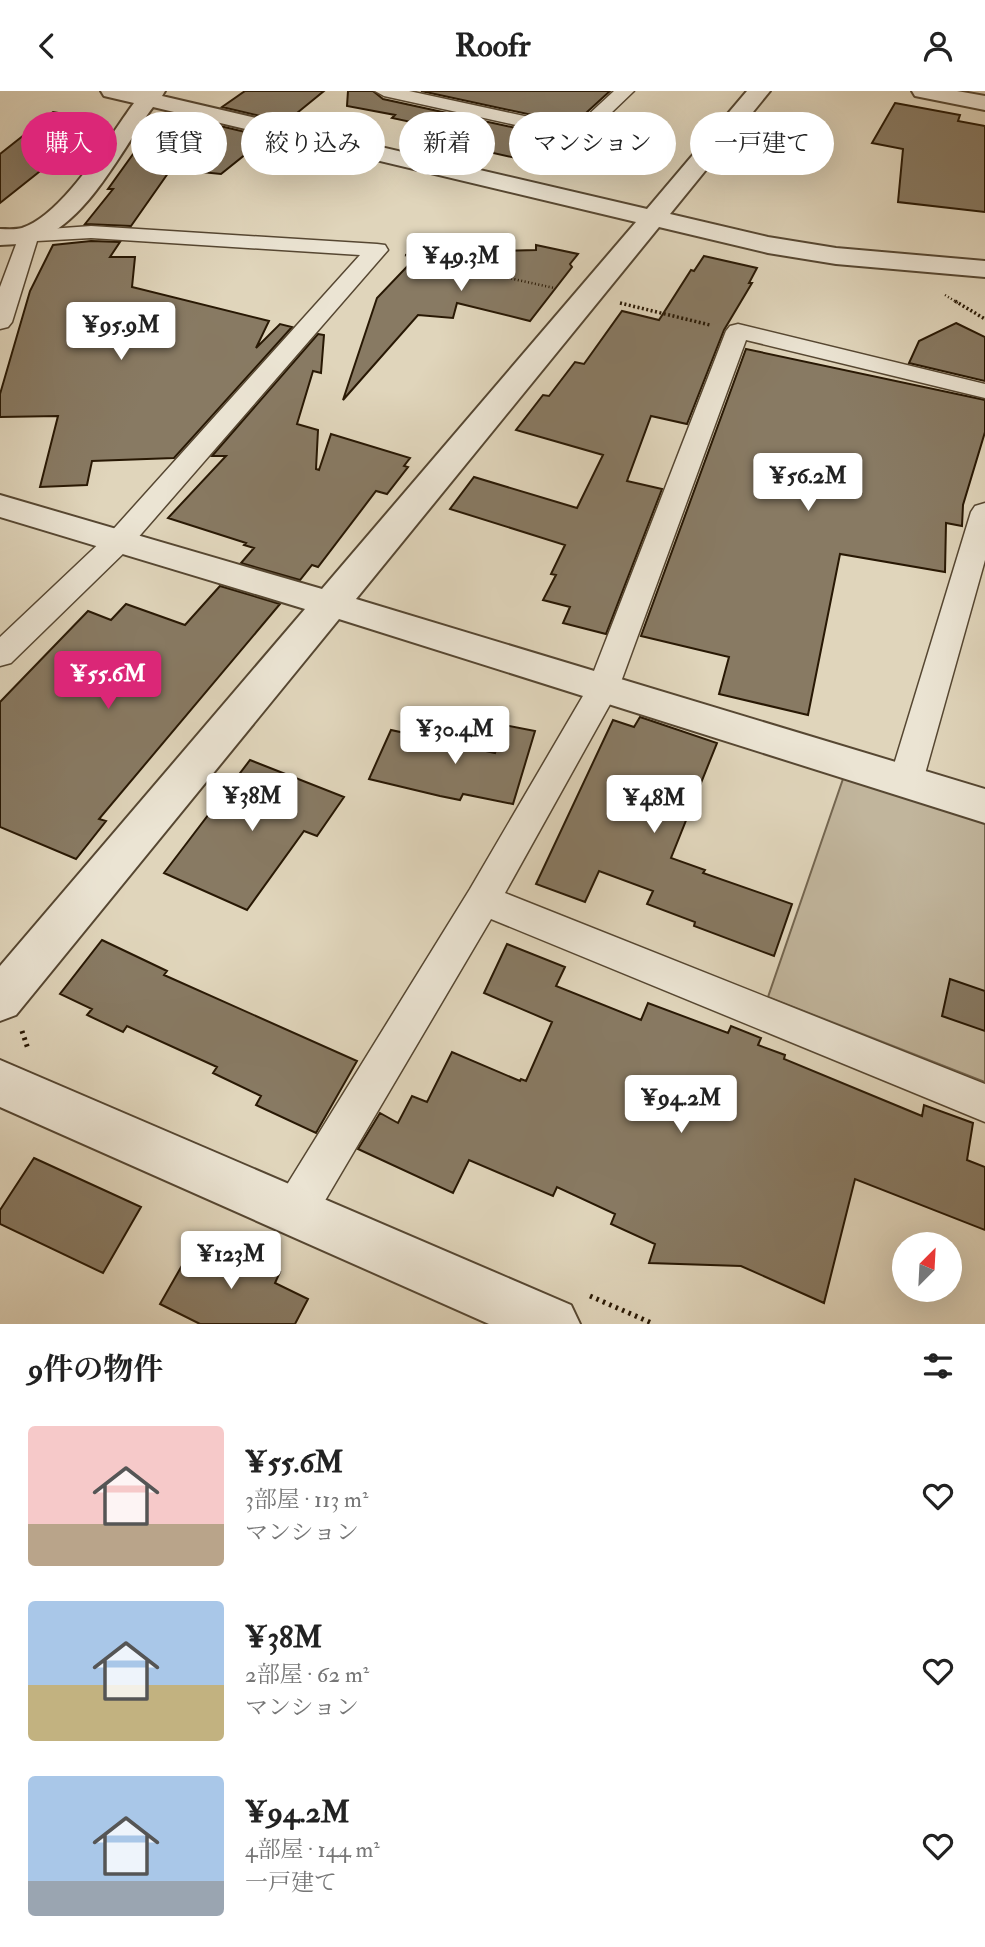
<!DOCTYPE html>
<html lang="ja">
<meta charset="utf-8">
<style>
:root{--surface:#fff;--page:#f2f2f2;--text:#222;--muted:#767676;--accent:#db2777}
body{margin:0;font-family:"IM FELL Double Pica","Noto Serif JP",serif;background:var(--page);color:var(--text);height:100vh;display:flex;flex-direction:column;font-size:26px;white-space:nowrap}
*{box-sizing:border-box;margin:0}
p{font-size:23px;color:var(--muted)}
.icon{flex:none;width:38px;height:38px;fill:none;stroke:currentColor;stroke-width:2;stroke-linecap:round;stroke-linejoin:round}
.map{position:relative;height:1233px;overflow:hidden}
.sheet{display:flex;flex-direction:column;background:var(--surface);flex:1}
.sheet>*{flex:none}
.guide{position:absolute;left:21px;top:21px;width:943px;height:63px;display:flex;gap:14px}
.needle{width:46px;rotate:24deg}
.fabs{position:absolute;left:892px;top:1141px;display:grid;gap:14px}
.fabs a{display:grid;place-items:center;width:70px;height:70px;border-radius:50%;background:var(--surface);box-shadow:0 7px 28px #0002;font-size:35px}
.price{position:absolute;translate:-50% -60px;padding:0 16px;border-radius:7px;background:#fff;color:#222;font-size:23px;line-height:46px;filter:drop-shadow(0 2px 4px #0008)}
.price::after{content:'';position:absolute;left:50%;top:42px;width:21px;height:16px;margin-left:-10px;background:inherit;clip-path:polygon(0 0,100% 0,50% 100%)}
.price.active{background:var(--accent);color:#fff}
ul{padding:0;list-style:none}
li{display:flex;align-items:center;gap:21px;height:175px;padding:0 28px}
li span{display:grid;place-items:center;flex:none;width:196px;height:140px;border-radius:7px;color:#555}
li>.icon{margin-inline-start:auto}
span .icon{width:84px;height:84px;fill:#fffc;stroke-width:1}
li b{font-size:30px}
h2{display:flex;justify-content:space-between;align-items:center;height:84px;padding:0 28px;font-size:30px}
.pill{padding:0 24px;border-radius:32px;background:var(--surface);box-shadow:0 7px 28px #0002;font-size:24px;line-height:63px}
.pill.active{background:var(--accent);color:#fff}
header{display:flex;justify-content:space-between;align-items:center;height:91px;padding:0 28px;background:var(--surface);font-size:32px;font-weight:700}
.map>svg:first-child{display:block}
</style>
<header><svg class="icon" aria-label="back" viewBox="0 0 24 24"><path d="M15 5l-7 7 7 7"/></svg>Roofr<svg class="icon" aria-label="person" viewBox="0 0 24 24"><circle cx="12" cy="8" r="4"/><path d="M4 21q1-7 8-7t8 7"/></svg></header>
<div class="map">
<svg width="985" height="1233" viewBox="0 0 985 1233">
<rect width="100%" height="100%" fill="#e0d5bb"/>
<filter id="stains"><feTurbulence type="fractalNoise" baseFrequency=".00286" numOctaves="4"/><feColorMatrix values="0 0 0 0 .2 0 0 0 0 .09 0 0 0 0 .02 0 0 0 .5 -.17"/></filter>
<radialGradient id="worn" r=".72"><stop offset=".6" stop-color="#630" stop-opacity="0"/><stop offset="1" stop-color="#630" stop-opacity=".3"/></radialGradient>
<path fill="#c1b59c" stroke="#746650" stroke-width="2" d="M844,685L985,729V991L768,906Z"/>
<path fill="#887a63" stroke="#281804" stroke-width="2" d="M245,0H324L286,31L222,16Z
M348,0H373L383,8L562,47L549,60L537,58L525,69L444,51L453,43L413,35L416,32L392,27L395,24L347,15Z
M421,0H610L574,33Z
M895,12L960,24L958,30L985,35V121L898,111L903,58L872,52Z
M53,21L103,30L0,112V63Z
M203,31L267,46L221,83L171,78L131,135L85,133L113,98H108L151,38L159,39L164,36L188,41Z
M91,150L120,151L110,166H135L132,196L269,230L256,257L280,233L292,236L174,367L92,370L87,394L40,396L58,325L0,326V303L30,200L53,154Z
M536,154L578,163L570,173L572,176L530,230L457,212L453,227L418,224L343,309L377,207L420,162L536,159Z
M704,165L757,177L749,192H752L724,239L687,333L651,325L627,390L662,398L606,543L563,532L570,516L543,509L556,484L551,483L565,454L450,418L474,386L577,417L603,364L516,339L543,304L549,305L575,271L584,273L622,220L659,229L691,179L694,180Z
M956,232L985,246V290L909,272L919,250Z
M318,243L324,244L321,282L313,280L297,333L318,339L316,378L319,379L331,343L410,367L404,375L408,376L387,403L376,400L318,476L312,474L300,489L241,472L254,457L244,454L246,452L168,427L226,365H212Z
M746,258L985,309V341L963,414L962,435L946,432L945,481L840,463L808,624L719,603L729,566L641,545Z
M220,495L280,513L99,728L106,730L76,768L0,736V611L88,520L111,529L126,513L185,534Z
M640,626L717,652L671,767L705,779L703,782L792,813L774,865L694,835L695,831L647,813L653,800L599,780L585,811L536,793L613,629L634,636Z
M504,634L535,640L513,713L463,703L460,709L440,705L369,688L391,639L495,662Z
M250,669L344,706L317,745L304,740L247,819L164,782Z
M102,849L167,880L164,884L357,970L316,1042L256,1014L261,1005L213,982L217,976L127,935L123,941L87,924L92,918L60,903Z
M507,853L565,876L556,895L641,929L648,912L728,942L731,935L761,947L758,954L785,964L784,968L922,1025L924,1014L973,1032L967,1069L985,1076V1139L855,1088L824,1212L741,1175L649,1172L655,1153L611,1133L615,1123L557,1096L553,1105L469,1069L453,1102L358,1058L380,1022L398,1032L412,1005L427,1011L452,961L520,990L521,988L526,990L552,931L484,902Z
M950,888L985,900V940L942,925Z
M34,1067L141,1116L103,1182L0,1133V1119Z
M196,1150L225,1165L229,1157L280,1181L275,1192L308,1208L295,1233H200L160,1213Z"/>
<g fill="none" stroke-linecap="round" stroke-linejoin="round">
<g stroke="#564732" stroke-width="3">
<path id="minor" d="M375,0H409L575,36L614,0H634L586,46L579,48L384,5Z
M91,135L377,153L385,154L388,159L129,457L11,572L0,575V546L109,443L360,164L91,147L37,150L12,231L8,236L0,238V196L21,140Z
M738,233L985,293V307L746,249L618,599L505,802L985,993V1031L491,828L310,1135L295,1141L280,1135L274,1120L280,1105L470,798L587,598L726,240L730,235Z
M985,412V469L923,690L918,699L906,703L894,699L889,690L971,421L975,415Z"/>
</g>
<g stroke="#564732" stroke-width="4">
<path id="tertiary" d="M101,0H165L162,5L647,118L747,0H770L670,123L768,146L836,157L985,170V186L836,173L768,162L659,136L356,508L985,698V732L339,528L16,924L0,930V875L305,518L0,426V404L322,498L636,131L153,16C121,59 89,129 37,149C25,154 13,153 0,154V138C7,138 15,139 22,137C63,124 109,46 134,12L104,5Z
M912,0H957L985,5V19L915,5Z
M0,969L571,1214L580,1233H489L0,1016Z"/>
</g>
<path stroke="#281804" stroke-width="2.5" stroke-dasharray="1 2.5" stroke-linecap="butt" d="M405,164L554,197
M945,204L958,212"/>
<path stroke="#281804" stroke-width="3.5" stroke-dasharray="2 2.5" stroke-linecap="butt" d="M955,210L985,228
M620,212L710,234"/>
<path stroke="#281804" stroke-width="5" stroke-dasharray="2.5 4.5" stroke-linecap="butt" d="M22,940L28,958
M590,1205L654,1233"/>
<use href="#minor" fill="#ebe4d3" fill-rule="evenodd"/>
<use href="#tertiary" fill="#ebe4d3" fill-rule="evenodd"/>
</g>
<rect width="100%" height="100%" filter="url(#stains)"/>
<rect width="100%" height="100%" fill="url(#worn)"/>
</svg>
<div class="fabs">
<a><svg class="needle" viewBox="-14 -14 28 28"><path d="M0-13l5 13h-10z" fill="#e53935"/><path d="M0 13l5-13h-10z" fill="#767676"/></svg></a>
</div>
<b class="price" style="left:461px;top:202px">¥49.3M</b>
<b class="price" style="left:121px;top:271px">¥95.9M</b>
<b class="price" style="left:808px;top:422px">¥56.2M</b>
<b class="price active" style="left:108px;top:620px">¥55.6M</b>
<b class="price" style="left:455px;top:675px">¥30.4M</b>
<b class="price" style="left:252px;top:742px">¥38M</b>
<b class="price" style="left:654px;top:744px">¥48M</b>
<b class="price" style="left:681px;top:1044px">¥94.2M</b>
<b class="price" style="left:231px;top:1200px">¥123M</b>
<div class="guide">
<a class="pill active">購入</a>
<a class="pill">賃貸</a>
<a class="pill">絞り込み</a>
<a class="pill">新着</a>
<a class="pill">マンション</a>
<a class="pill">一戸建て</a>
</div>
</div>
<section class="sheet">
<h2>9件の物件<svg class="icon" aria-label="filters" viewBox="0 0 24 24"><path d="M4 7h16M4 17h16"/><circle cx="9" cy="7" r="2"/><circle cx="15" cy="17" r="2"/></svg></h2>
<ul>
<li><span style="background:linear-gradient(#f6c9c9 70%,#b9a48a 0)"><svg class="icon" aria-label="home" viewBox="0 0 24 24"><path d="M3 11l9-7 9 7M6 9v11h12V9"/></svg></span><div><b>¥55.6M</b><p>3部屋 · 113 m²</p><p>マンション</p></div><svg class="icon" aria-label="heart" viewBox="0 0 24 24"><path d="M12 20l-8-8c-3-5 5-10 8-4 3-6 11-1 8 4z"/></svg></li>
<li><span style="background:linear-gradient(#a9c7e8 60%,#c2b280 0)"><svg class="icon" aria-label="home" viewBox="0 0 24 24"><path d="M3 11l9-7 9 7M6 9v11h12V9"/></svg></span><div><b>¥38M</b><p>2部屋 · 62 m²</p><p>マンション</p></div><svg class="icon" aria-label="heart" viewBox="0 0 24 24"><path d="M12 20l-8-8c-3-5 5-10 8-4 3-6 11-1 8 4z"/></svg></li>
<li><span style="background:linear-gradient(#a9c7e8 75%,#9aa5b1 0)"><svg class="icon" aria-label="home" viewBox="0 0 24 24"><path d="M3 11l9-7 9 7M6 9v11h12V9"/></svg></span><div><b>¥94.2M</b><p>4部屋 · 144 m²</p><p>一戸建て</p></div><svg class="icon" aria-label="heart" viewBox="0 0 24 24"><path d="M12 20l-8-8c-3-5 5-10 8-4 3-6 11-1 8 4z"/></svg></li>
</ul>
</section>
